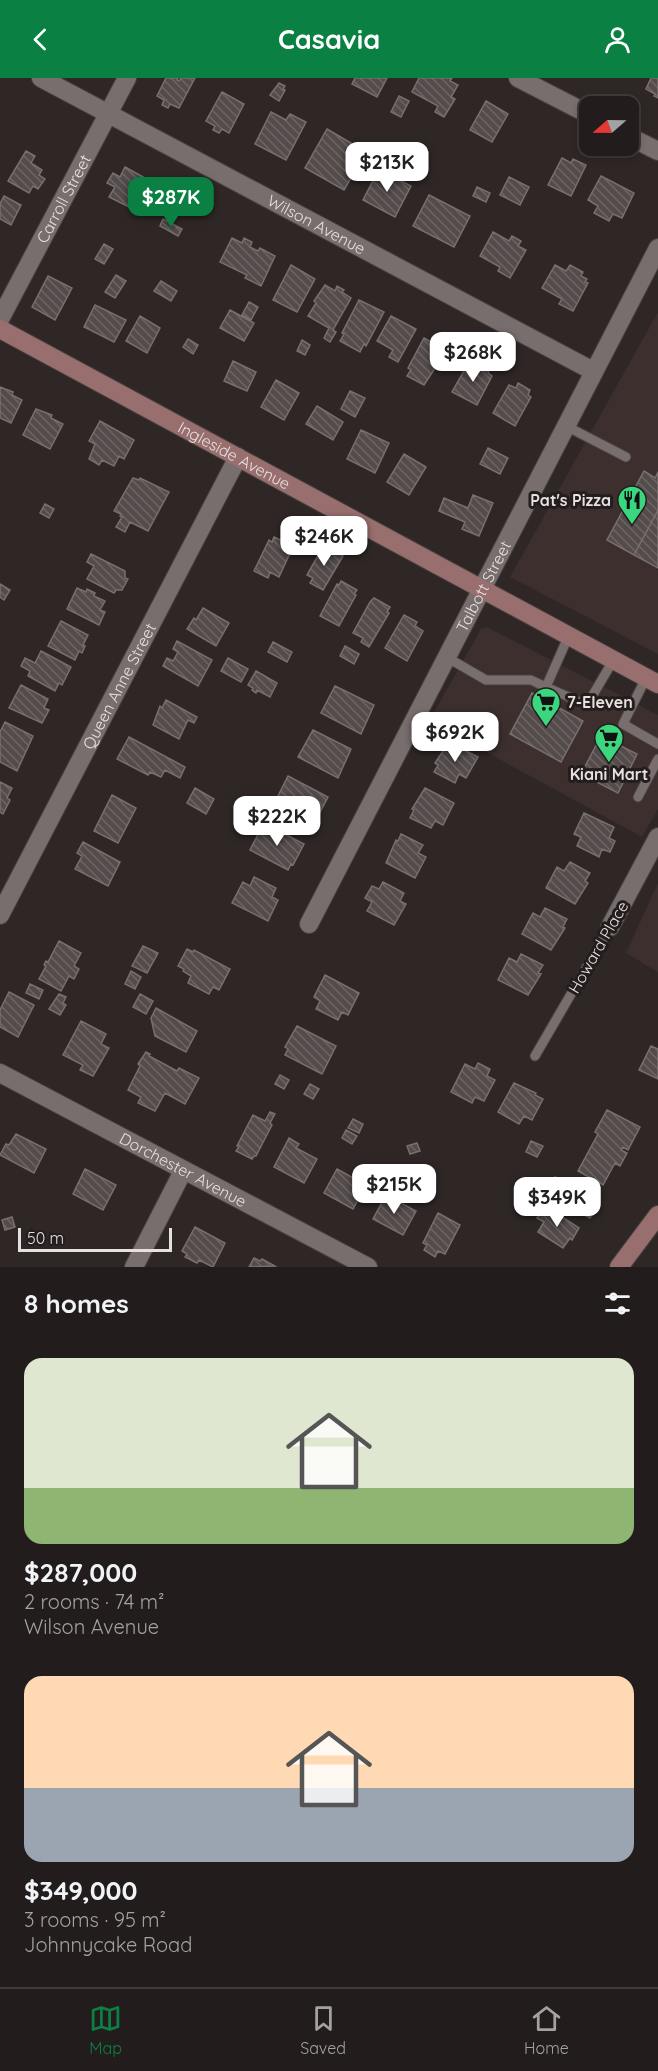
<!DOCTYPE html>
<meta charset="utf-8">
<style>
:root{--surface:#221d1c;--page:#2e2a29;--text:#f1f3f6;--muted:#a2a2a3;--line:#3f3b3b;--accent:#0b8043}
body{margin:0;font-family:Quicksand,sans-serif;background:var(--page);color:var(--text);height:100vh;display:flex;flex-direction:column;font-size:22px;white-space:nowrap}
*{box-sizing:border-box;margin:0}
p{font-size:20px;color:var(--muted)}
.icon{flex:none;width:33px;height:33px;fill:none;stroke:currentColor;stroke-width:2;stroke-linecap:round;stroke-linejoin:round}
.map{position:relative;height:1189px;overflow:hidden}
.drawer{display:flex;flex-direction:column;background:var(--surface);flex:1}
.drawer>*{flex:none}
.needle{width:39px;rotate:250deg}
.fabs{position:absolute;left:579px;top:18px;display:grid;gap:12px}
.fabs a{display:grid;place-items:center;width:60px;height:60px;border-radius:12px;background:var(--surface);box-shadow:0 3px 9px #0003,0 0 0 2px var(--line);font-size:30px}
.scale{position:absolute;left:18px;bottom:15px;width:154px;box-sizing:border-box;padding-left:6px;border:3px solid #e6e1e0;border-top:0;font-size:16px;line-height:21px;white-space:nowrap;color:#e6e1e0;-webkit-text-stroke:4px #241d1d;paint-order:stroke}
.price{position:absolute;translate:-50% -51px;padding:0 14px;border-radius:12px;background:#fff;color:#222;font-size:20px;line-height:39px;filter:drop-shadow(0 2px 3px #0008)}
.price::after{content:'';position:absolute;left:50%;top:36px;width:18px;height:14px;margin-left:-9px;background:inherit;clip-path:polygon(0 0,100% 0,50% 100%)}
.price.selected{background:var(--accent);color:#fff}
ul{padding:0;list-style:none}
li{display:grid;align-content:center;gap:12px;height:318px;padding:0 24px}
li span{display:grid;place-items:center;height:186px;border-radius:18px;color:#555}
li>.icon{margin-inline-start:auto}
span .icon{width:108px;height:108px;fill:#fffc;stroke-width:1}
li b{font-size:26px}
h2{display:flex;justify-content:space-between;align-items:center;height:72px;padding:0 24px;font-size:26px}
header{display:flex;justify-content:space-between;align-items:center;height:78px;padding:0 24px;background:var(--accent);color:#fff;font-size:27px;font-weight:700}
.dock{display:flex;justify-content:space-around;align-items:center;height:84px;border-top:2px solid var(--line);background:var(--surface);font-size:16px;color:var(--muted)}
.dock a{display:grid;justify-items:center;gap:3px}
.dock .selected{color:var(--accent)}
.map>svg:first-child{display:block}
</style>
<header><svg class="icon" aria-label="back" viewBox="0 0 24 24"><path d="M15 5l-7 7 7 7"/></svg>Casavia<svg class="icon" aria-label="person" viewBox="0 0 24 24"><circle cx="12" cy="8" r="4"/><path d="M4 21q1-7 8-7t8 7"/></svg></header>
<div class="map">
<svg width="658" height="1189" viewBox="0 0 658 1189">
<defs>
<pattern id="building-back-hatch" width="6" height="6" patternUnits="userSpaceOnUse" patternTransform="scale(1.5)"><rect width="6" height="6" fill="#544b4b"/><path d="M-1 5l2 2M0 0l6 6M5-1l2 2" fill="none" stroke="#6d6565"/></pattern>
</defs>
<rect width="100%" height="100%" fill="#2e2726"/>
<path fill="#3c2f2e" d="M658,234V576L510,499Z
M487,549L658,637V731L642,759L429,643L481,551Z
M658,805V894L626,875Z"/>
<path fill="url(#building-back-hatch)" stroke="#786f6e" stroke-width="1.5" d="M166,0H178L177,2L179,3L181,0H195L179,30L170,26L168,30L162,27L164,22L157,18Z
M355,0H387L377,19L352,6Z
M419,0H452L450,3L458,7L451,19L455,21L444,39L435,34L438,28L412,14Z
M651,0H658V20L654,18L655,16L646,11Z
M279,5L285,8L283,11L285,12L279,23L270,17Z
M222,14L244,26L229,55L222,51L219,55L213,52L215,48L206,43Z
M399,18L409,23L401,39L391,34Z
M486,23L508,36L492,64L470,52Z
M271,34L286,42L290,36L306,44L286,82L255,66Z
M327,51L351,65L346,74L361,83L344,112L305,90Z
M26,73L35,78L31,85L42,92L39,97L45,101L38,111L33,108L29,115L8,103Z
M562,80L571,85L573,81L586,87L571,118L548,107Z
M125,89L147,101L141,111L146,114L141,122L137,119L131,130L109,119L115,109L107,105L113,95L120,99Z
M379,91L411,108L395,139L363,122Z
M601,98L634,115L622,140L613,136L609,143L594,135L598,128L588,122Z
M509,99L529,109L520,127L500,117Z
M477,109L490,115L486,124L473,118Z
M429,117L470,138L454,169L413,148Z
M4,118L21,127L11,147L0,141V126Z
M163,141L182,151L178,158L160,148Z
M493,154L509,163L512,158L521,163L518,168L526,172L510,200L498,193L500,189L480,178Z
M232,160L242,165L244,160L252,164L250,169L258,173L260,170L275,178L261,208L245,200L247,197L220,184Z
M104,166L113,171L104,186L95,181Z
M291,187L315,201L297,234L273,222Z
M555,187L566,193L570,187L583,194L581,198L587,201L585,204L588,205L573,233L559,226L562,221L542,210Z
M116,197L126,203L115,220L105,214Z
M48,198L72,210L55,242L32,229Z
M161,203L177,213L171,223L154,213Z
M325,207L335,213L337,208L344,212L342,214L351,220L333,252L336,254L330,264L324,260L329,250L308,238L316,225L314,223Z
M359,222L384,234L366,268L364,266L360,274L340,263L344,256L342,255Z
M249,224L258,229L251,242L242,237Z
M95,227L126,242L114,264L84,249Z
M230,232L254,245L244,263L220,250Z
M140,238L160,250L147,275L126,263Z
M391,238L416,251L398,284L389,279L393,272L377,263Z
M424,260L433,265L434,262L446,269L445,271L452,275L444,291L437,287L424,307L407,298L411,292L408,290Z
M188,261L198,267L193,276L183,269Z
M302,262L310,267L305,277L297,273Z
M233,283L256,294L247,313L224,303Z
M469,284L477,289L480,284L490,290L488,295L492,298L477,327L452,314Z
M276,302L299,315L284,342L261,329Z
M518,305L530,312L528,317L531,319L515,348L493,335L509,307L516,310Z
M0,309L13,314L12,317L22,322L11,345L0,340Z
M350,313L365,320L355,339L341,331Z
M317,328L343,344L333,362L306,346Z
M36,331L52,337L51,340L63,346L50,371L23,357Z
M100,343L134,362L124,381L119,378L114,388L102,382L99,387L89,381L95,366L89,363Z
M361,352L389,365L375,395L347,381Z
M488,370L508,380L500,396L480,386Z
M404,376L426,389L409,417L387,404Z
M644,393L655,400L658,394V432L634,477L607,462Z
M133,400L139,402L140,400L169,414L148,453L130,444L125,454L116,449L122,439L120,438L121,436L114,433Z
M473,417L493,425L479,458L462,451L465,444L439,433L444,420L468,430Z
M45,426L54,431L49,440L40,435Z
M658,432V490L634,477Z
M274,459L291,467L288,472L291,473L279,499L270,494L268,500L254,493L269,462L272,464Z
M324,467L343,478L323,512L310,505L313,500L307,497Z
M91,476L125,493V500L128,501L122,512H116L114,515L87,501L94,488L87,484Z
M341,503L357,512L354,516L356,517L339,548L320,538L337,506L339,507Z
M0,506L10,512L4,522L0,519Z
M77,510L86,514L87,511L95,515L94,518L105,523L100,532L105,534L99,547L67,531Z
M374,520L390,529L387,534L389,535L369,569L361,564L363,560L353,555L370,524Z
M203,530L229,545L216,568L187,551L194,540L196,542Z
M404,537L417,544L415,548L423,553L407,583L385,570Z
M61,543L88,557L83,567L85,568L82,575L79,573L75,582L48,568Z
M177,563L212,582L198,608L163,588L167,580L173,583L178,574L173,571Z
M273,564L292,574L287,584L268,574Z
M345,568L359,576L354,586L340,578Z
M41,573L71,589L62,607L59,605L55,613L28,598L30,593L21,588L25,580L35,585Z
M228,580L248,591L241,604L221,593Z
M256,593L277,605L270,619L257,612L256,615L252,612L253,610L248,607Z
M21,607L48,621L44,630L49,632L42,645L9,630Z
M335,608L374,627L361,656L321,635Z
M532,615L583,643L561,684L510,656Z
M166,622L197,639L194,645L188,642L179,661L153,647L160,628L162,630Z
M5,644L33,658L17,693L0,684V654Z
M313,652L351,671L338,700L298,679Z
M601,658L637,676L618,715L581,696Z
M129,659L185,689L180,700L165,692L161,699L150,694L148,697L117,681Z
M449,664L478,679L466,700L459,696L455,705L434,694L438,687L435,685Z
M288,698L328,719L317,740L315,739L312,746L274,726Z
M0,704L12,710L7,720L10,722L3,736L0,734Z
M195,710L214,721L206,736L187,725Z
M425,710L454,725L443,747L435,743L431,750L410,740L414,732L412,731Z
M112,717L136,730L118,765L94,753Z
M584,735L614,749L609,760L615,763L610,774L602,771L599,779L577,768L581,759L574,756Z
M264,745L304,766L293,787L291,786L288,792L250,772Z
M401,756L423,767L418,775L426,779L415,800L386,785L396,762L398,763Z
M83,764L120,784L108,808L75,791L82,778L77,775Z
M570,784L590,795L585,803L588,805L575,826L546,810L557,789L564,793Z
M254,799L276,810L272,819L278,822L268,843L232,825L243,804L250,808Z
M383,804L404,815L400,823L406,826L394,847L367,833L372,824L365,820L372,808L379,811Z
M545,830L567,841L563,849L565,850L551,872L522,856L533,835L540,839Z
M59,863L81,875L74,888L79,891L74,901L69,898L61,913L39,901L46,888L44,887L46,883L48,884Z
M143,868L158,875L147,895L132,888Z
M187,871L193,874L194,872L230,891L219,912L213,909L209,916L188,905L191,898L183,893L184,891L178,888Z
M521,876L543,887L538,895L541,896L528,917L498,902L509,880L517,884Z
M131,893L141,899L135,911L125,906Z
M325,897L359,915L348,937L342,934L338,942L316,931L320,923L314,919Z
M30,906L43,912L39,921L26,915Z
M9,914L34,927L18,959L0,949V932Z
M59,916L66,919L63,925L66,927L60,937L49,931Z
M140,916L153,923L146,936L133,929Z
M156,930L197,953L186,974L155,958L151,940Z
M81,943L106,956L101,966L109,970L93,998L80,992L83,987L63,977Z
M297,948L336,968L322,996L285,977L288,971L285,969Z
M651,968L658,971V1001L639,992Z
M146,974L150,976L149,978L177,993L179,990L199,1000L185,1026L165,1015L155,1033L138,1025L141,1019L128,1012L140,988L138,986Z
M478,985L490,991L487,998L495,1002L484,1023L475,1019L472,1025L451,1014L465,986L475,991Z
M280,997L289,1002L284,1011L275,1006Z
M514,1005L536,1015L535,1017L543,1021L532,1042L524,1038L519,1046L498,1034Z
M310,1006L319,1011L313,1021L304,1016Z
M607,1032L640,1049L628,1072L623,1069L621,1072L627,1075L620,1088L615,1085L603,1107L578,1093L598,1056L595,1054Z
M270,1034L275,1036L270,1045L272,1047L256,1078H254L252,1081L236,1073L239,1069L237,1068L253,1037L265,1043Z
M353,1041L363,1046L359,1055L348,1050Z
M346,1052L357,1058L352,1066L342,1060Z
M16,1056L46,1071L34,1095L0,1077L6,1066L9,1067Z
M289,1060L299,1066L296,1070L317,1081L304,1105L274,1089Z
M531,1063L543,1068L537,1079L526,1074Z
M417,1065L420,1073L410,1076L407,1068Z
M85,1091L116,1107L103,1132L73,1116Z
M337,1091L366,1107L353,1131L324,1115Z
M555,1099L600,1121L590,1140L546,1118Z
M386,1117L416,1133L403,1157L373,1141Z
M552,1132L579,1150L572,1162L570,1160L563,1170L538,1154L544,1144L537,1140L542,1133L548,1138Z
M438,1135L460,1147L445,1176L438,1173L435,1179L424,1172L427,1167L423,1165Z
M12,1139L15,1149L5,1152L2,1142Z
M195,1149L225,1165L213,1189L199,1182L197,1185L185,1179L187,1176L182,1173Z
M254,1180L260,1183L262,1181L275,1188L249,1189Z"/>
<g fill="none" stroke-linecap="round" stroke-linejoin="round">
<g stroke="#484241" stroke-width="11">
<path id="service" d="M566,348L626,379
M569,557L546,609L587,627L614,581
M448,580L486,602H531L546,609
M646,600L623,646L658,666
M638,719L658,681
M535,978L610,849"/>
</g>
<g stroke="#484241" stroke-width="20">
<g id="minor">
<path id="s1" d="M41,0L593,293"/>
<path d="M518,0L590,37"/>
<path d="M628,58L658,73"/>
<path id="s2" d="M0,241L127,0"/>
<path id="s3" d="M0,837L238,379"/>
<path id="s4" d="M309,846L658,170"/>
<path d="M610,849L658,759"/>
<path id="s5" d="M0,995L368,1189"/>
<path d="M134,1189L183,1093"/>
</g>
</g>
<g stroke="#484241" stroke-width="20">
<g id="secondary">
<path id="s6" d="M0,251L658,606"/>
<path d="M619,1189L658,1137"/>
</g>
</g>
<use href="#service" stroke="#776e6d" stroke-width="9"/>
<use href="#minor" stroke="#776e6d" stroke-width="18"/>
<use href="#secondary" stroke="#996e6e" stroke-width="18"/>
</g>
<defs>
<g id="restaurant-pin" transform="scale(1.5)"><path d="M0 17L-7.5 6A9.5 9.5 0 1 1 7.5 6Z" fill="#3bd77f" stroke="#241d1d"/><path d="M-5-6h1v4h1v-4h1v4h1v-4h1v5L-1.5 .5V6h-2V.5L-5-1ZM5-6V6H3V1.5H1.5Q1.5-4 5-6Z" fill="#111"/></g>
<g id="supermarket-pin" transform="scale(1.5)"><path d="M0 17L-7.5 6A9.5 9.5 0 1 1 7.5 6Z" fill="#3bd77f" stroke="#241d1d"/><path d="M-6-5.5h2.5l.6 2H6L4.5 2H-2.5L-4.4-4H-6ZM-1.5 3.2a1.3 1.3 0 1 0 .1 0ZM3 3.2a1.3 1.3 0 1 0 .1 0Z" fill="#111"/></g>
</defs>
<g fill-rule="evenodd">
<use href="#restaurant-pin" x="632" y="422"/>
<use href="#supermarket-pin" x="546" y="624"/>
<use href="#supermarket-pin" x="609" y="660"/>
</g>
<g text-anchor="middle" stroke-width="6" stroke-linejoin="round" paint-order="stroke">
<g font-size="16" fill="#e6e1e0" stroke="#241d1d">
<text dy="6" stroke="none"><textPath href="#s2" startOffset="136">Carroll Street</textPath></text>
<text dy="6" stroke="none"><textPath href="#s1" startOffset="312">Wilson Avenue</textPath></text>
<text dy="6" stroke="none"><textPath href="#s6" startOffset="266">Ingleside Avenue</textPath></text>
<text dy="6" stroke="none"><textPath href="#s4" startOffset="380">Talbott Street</textPath></text>
<text dy="6" stroke="none"><textPath href="#s3" startOffset="258">Queen Anne Street</textPath></text>
<text transform="translate(598 869) rotate(-60)" y="6">Howard Place</text>
<text dy="6" stroke="none"><textPath href="#s5" startOffset="207">Dorchester Avenue</textPath></text>
</g>
<g font-size="16" font-weight="bold" fill="#e6e1e0" stroke="#241d1d" text-anchor="end">
<text x="611" y="428">Pat's Pizza</text>
<text x="567" y="630" text-anchor="start">7-Eleven</text>
<text x="609" y="702" text-anchor="middle">Kiani Mart</text>
</g>
</g>
</svg>
<div class="fabs">
<a><svg class="needle" viewBox="-14 -14 28 28"><path d="M0-13l5 13h-10z" fill="#e53935"/><path d="M0 13l5-13h-10z" fill="#a2a2a3"/></svg></a>
</div>
<div class="scale">50 m</div>
<b class="price" style="left:387px;top:115px">$213K</b>
<b class="price selected" style="left:171px;top:150px">$287K</b>
<b class="price" style="left:473px;top:305px">$268K</b>
<b class="price" style="left:324px;top:489px">$246K</b>
<b class="price" style="left:455px;top:685px">$692K</b>
<b class="price" style="left:277px;top:769px">$222K</b>
<b class="price" style="left:394px;top:1137px">$215K</b>
<b class="price" style="left:557px;top:1150px">$349K</b>
</div>
<section class="drawer">
<h2>8 homes<svg class="icon" aria-label="filters" viewBox="0 0 24 24"><path d="M4 7h16M4 17h16"/><circle cx="9" cy="7" r="2"/><circle cx="15" cy="17" r="2"/></svg></h2>
<ul>
<li><span style="background:linear-gradient(#dfe7d0 70%,#8fb573 0)"><svg class="icon" aria-label="home" viewBox="0 0 24 24"><path d="M3 11l9-7 9 7M6 9v11h12V9"/></svg></span><div><b>$287,000</b><p>2 rooms · 74 m²</p><p>Wilson Avenue</p></div></li>
<li><span style="background:linear-gradient(#ffd9b3 60%,#9aa5b1 0)"><svg class="icon" aria-label="home" viewBox="0 0 24 24"><path d="M3 11l9-7 9 7M6 9v11h12V9"/></svg></span><div><b>$349,000</b><p>3 rooms · 95 m²</p><p>Johnnycake Road</p></div></li>
</ul>
</section>
<nav class="dock">
<a class="selected"><svg class="icon" aria-label="map" viewBox="0 0 24 24"><path d="M3 6l6-2 6 2 6-2v14l-6 2-6-2-6 2zM9 4v14M15 6v14"/></svg>Map</a>
<a><svg class="icon" aria-label="saved" viewBox="0 0 24 24"><path d="M7 4h10v16l-5-4-5 4z"/></svg>Saved</a>
<a><svg class="icon" aria-label="home" viewBox="0 0 24 24"><path d="M3 11l9-7 9 7M6 9v11h12V9"/></svg>Home</a>
</nav>
